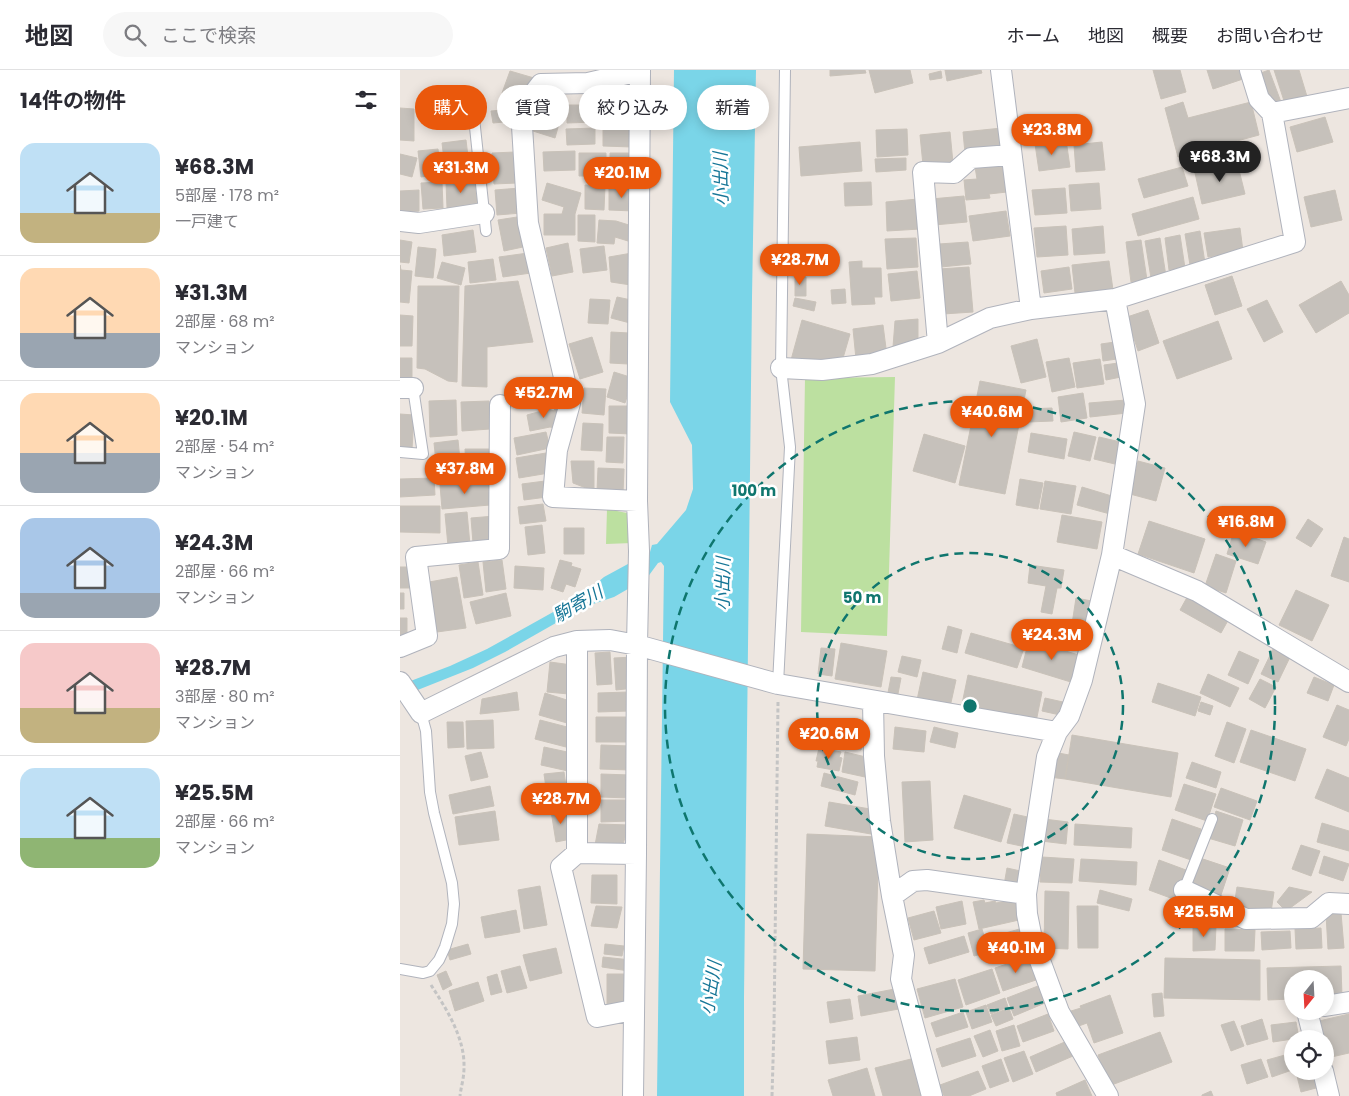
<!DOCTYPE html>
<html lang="ja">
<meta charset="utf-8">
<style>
:root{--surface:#fff;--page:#f7f7f7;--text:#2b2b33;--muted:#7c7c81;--line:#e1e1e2;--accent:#ea580c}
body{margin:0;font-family:Poppins,"Noto Sans JP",sans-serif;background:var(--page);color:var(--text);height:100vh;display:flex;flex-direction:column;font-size:19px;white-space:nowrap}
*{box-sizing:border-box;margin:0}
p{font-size:16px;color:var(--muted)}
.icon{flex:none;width:28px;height:28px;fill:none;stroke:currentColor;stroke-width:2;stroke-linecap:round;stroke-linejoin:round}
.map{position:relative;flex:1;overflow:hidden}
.side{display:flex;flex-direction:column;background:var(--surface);width:400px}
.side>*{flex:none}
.hud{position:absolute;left:15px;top:15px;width:475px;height:45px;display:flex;gap:10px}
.needle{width:32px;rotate:198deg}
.fabs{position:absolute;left:884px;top:900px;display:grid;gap:10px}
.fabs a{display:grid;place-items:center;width:50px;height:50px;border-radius:50%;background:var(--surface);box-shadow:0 2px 12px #0003;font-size:25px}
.price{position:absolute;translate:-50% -42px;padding:0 11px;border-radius:18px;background:var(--accent);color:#fff;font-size:16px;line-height:32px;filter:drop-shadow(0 1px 2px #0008)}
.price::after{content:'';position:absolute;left:50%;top:30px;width:15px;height:11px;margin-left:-8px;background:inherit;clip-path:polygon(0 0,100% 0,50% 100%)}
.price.active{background:#222;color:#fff}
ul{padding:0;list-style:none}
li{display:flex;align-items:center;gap:15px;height:125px;padding:0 20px}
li+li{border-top:1px solid var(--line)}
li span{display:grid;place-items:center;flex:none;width:140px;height:100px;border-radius:15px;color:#555}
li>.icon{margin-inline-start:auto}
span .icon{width:60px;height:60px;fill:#fffc;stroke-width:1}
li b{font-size:21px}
h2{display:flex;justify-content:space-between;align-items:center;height:60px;padding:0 20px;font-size:21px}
.pill{padding:0 18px;border-radius:22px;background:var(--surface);box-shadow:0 2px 12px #0003;font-size:18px;line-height:45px}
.pill.active{background:var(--accent);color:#fff}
header{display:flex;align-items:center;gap:30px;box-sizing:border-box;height:70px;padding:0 25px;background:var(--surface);border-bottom:1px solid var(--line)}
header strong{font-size:24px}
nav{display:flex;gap:28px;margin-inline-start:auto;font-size:18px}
.search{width:350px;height:45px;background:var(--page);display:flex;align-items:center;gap:12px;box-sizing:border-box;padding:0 18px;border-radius:28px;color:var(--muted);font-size:19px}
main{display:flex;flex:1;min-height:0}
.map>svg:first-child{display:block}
</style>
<header>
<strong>地図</strong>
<div class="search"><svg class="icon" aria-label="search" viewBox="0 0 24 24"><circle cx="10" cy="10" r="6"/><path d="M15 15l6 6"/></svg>ここで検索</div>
<nav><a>ホーム</a><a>地図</a><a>概要</a><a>お問い合わせ</a></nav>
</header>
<main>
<section class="side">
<h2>14件の物件<svg class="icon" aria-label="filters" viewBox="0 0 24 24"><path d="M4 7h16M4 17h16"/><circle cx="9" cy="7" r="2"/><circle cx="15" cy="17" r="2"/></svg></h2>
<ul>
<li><span style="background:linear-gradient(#bfe0f5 70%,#c2b280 0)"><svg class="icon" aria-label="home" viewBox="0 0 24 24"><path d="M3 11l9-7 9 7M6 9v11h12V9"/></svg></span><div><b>¥68.3M</b><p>5部屋 · 178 m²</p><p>一戸建て</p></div></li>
<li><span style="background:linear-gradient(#ffd9b3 65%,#9aa5b1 0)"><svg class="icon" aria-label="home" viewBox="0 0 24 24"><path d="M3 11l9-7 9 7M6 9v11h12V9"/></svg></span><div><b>¥31.3M</b><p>2部屋 · 68 m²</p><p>マンション</p></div></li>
<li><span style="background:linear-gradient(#ffd9b3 60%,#9aa5b1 0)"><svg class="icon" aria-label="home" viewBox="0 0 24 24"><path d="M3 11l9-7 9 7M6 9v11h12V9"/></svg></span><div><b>¥20.1M</b><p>2部屋 · 54 m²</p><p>マンション</p></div></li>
<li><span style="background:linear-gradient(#a9c7e8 75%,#9aa5b1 0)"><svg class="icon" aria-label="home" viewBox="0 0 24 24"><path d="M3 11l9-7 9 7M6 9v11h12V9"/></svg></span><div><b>¥24.3M</b><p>2部屋 · 66 m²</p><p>マンション</p></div></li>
<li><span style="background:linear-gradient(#f6c9c9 65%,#c2b280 0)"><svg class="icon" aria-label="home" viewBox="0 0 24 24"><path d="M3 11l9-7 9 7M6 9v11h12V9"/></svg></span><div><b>¥28.7M</b><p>3部屋 · 80 m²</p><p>マンション</p></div></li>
<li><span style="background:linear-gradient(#bfe0f5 70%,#8fb573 0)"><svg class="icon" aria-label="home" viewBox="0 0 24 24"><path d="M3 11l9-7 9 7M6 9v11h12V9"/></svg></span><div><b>¥25.5M</b><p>2部屋 · 66 m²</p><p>マンション</p></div></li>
</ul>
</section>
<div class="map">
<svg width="949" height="1026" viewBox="0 0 949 1026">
<rect width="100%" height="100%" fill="#ede6e0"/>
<path fill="#bce0a0" d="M495,307L487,566L401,562L405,308Z
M207,439L232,444V473L206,474Z"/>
<path fill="#7ad5e8" d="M274,0H356L352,227L344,927V1026H257L264,496L261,492L258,493L247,508L214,527L184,537L105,582L73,598L0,627V615L50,596L87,579L180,527L204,507L250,482L252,475L257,474L286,440L293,419L292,375L270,332Z"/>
<path fill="#c6c1bb" stroke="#c9c2b9" d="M430,0H465L466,3L430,6Z
M469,0H510L513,13L475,23Z
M545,0H581L582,3L547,11Z
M753,0H780L786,22L761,29Z
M807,0H840L843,9L813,19Z
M869,0L881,32L870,36L858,4Z
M874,0H899L909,33L887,40Z
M110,1L134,8L131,19L122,17L118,28L102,23Z
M541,1L542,8L530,10L529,4Z
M201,24L231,25V51H201Z
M783,32L788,48L851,32L859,65L778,87L765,38Z
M153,33L164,36L155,68L133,61L140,38L150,41Z
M167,35H195V52L167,53Z
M0,38L14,39V71L0,70Z
M114,39L116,51L93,53L91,41Z
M925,47L933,72L897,82L890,57Z
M195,58V74L167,75L166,59Z
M203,58H232V77L203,76Z
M602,58L604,79L565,83L563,62Z
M507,59L508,85L477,87L476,60Z
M550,62L553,93L523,95L520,65Z
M66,70L69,95L45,98L42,73Z
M666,70L670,97L639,101L635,74Z
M460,72L462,101L401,106L399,77Z
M702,72L705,100L676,102L674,75Z
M38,79L41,104L21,107L18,81Z
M175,81V100L144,101L143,82Z
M115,82L117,113L94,114L92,83Z
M179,83H206V106H179Z
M210,83H233V105H210Z
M0,84L17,88L12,107L0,104Z
M506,88V100L476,102L475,89Z
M837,92L845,124L802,134L795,103Z
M604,93L607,122L589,124L590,128L566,130L564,110L577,109L575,97Z
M782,97L788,116L744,128L738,109Z
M75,110L77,137L47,138L46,112Z
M42,112L43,138L23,139L21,113Z
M471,112L472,135L445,136L444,113Z
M147,113L181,123L175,144V165H144V144H162L164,137L142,130Z
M699,113L701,139L671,141L669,115Z
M185,115L205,116L204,140L185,139Z
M209,117H234V141L209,140Z
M120,118L122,143L97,145L95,120Z
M665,118L667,143L635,145L632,120Z
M19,120V141L0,142V121Z
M935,120L942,150L911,157L904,127Z
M564,126L567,152L534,155L531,129Z
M793,127L799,149L738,166L732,144Z
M518,129L520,159L487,161L486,132Z
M606,141L610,166L573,171L569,146Z
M178,145H195V172L178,171Z
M117,147L123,177L104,181L98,150Z
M199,150L216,151L232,156L228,171L215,167L214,174L197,173Z
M666,156L668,185L637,187L634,158Z
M703,156L705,183L674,185L672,159Z
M840,158L843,181L808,187L804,163Z
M73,160L76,182L44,186L42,165Z
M800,161L805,193L790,195L785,164Z
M780,165L785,198L769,200L765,168Z
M516,168L518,197L487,199L485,169Z
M760,168L766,206L751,208L745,171Z
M0,170L12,172L9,193L0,192Z
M741,170L747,210L731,212L726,172Z
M568,172L571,194L541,197L539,174Z
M168,173L173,202L152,206L146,178Z
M204,176L207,200L183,203L180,179Z
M18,177L36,179L33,208L15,206Z
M128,183L131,203L103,207L99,187Z
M232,183L231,215L211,212L209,187Z
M93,189L96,210L70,213L68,192Z
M462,191V198H481L482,227H474L475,234L452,235L449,192Z
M709,191L713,220L675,223L672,195Z
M42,192L65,198L61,215L37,208Z
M0,195L1,200L12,201L9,233L0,232Z
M569,197L573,242L543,244L539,199Z
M669,197L672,219L644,223L641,201Z
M517,201L520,228L491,231L488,204Z
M395,206L406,207V226H395Z
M832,206L842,236L815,245L805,215Z
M118,211L133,272L87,277V317L62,316L65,216Z
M941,211L949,225V243L916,263L899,235Z
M18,216H59L57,312L48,311L25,299L17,298Z
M445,219L446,233L432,234L431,220Z
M217,227L236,231L230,253L211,248Z
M395,228L416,232L414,241L393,236Z
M190,229L210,230L208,254L188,253Z
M867,230L883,262L864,272L847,239Z
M748,240L759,273L738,281L727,247Z
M0,245L13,246L12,276H0Z
M518,249V269L493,277L495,251Z
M402,250L450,264L441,295L391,290Z
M818,251L832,289L777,309L763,271Z
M483,255L487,286L456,289L453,259Z
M211,262L229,263L228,294L210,293Z
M192,267L203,302L180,309L169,274Z
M637,269L646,307L621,313L611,276Z
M715,272L717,289L703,291L701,274Z
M0,288H12V313H0Z
M669,288L675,317L652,322L646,292Z
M700,289L704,314L677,318L673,293Z
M718,293L721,307L706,310L704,295Z
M214,302L233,308L225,333L207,327Z
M580,311L626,320L605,424L559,415Z
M184,318L206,319L204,345L182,343Z
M683,323L687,348L661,352L658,327Z
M56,330L57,365L30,367L29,331Z
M726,330L727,343L690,347L689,333Z
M89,331L90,359L62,361L61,332Z
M156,334L162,335L155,358L150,357L130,361L127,345L149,339L154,341Z
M209,336H231V364L209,363Z
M652,338L653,351L628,352L627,339Z
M0,344L14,345L12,379L0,378Z
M183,353L203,354L202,381L181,380Z
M146,362L150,378L117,385L114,368Z
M674,362L696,367L690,391L668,386Z
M631,363L667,369L664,389L628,382Z
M524,364L565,376L555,413L513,401Z
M207,367H224L223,393L206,392Z
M699,367L725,373L719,395L694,389Z
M58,370L61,400L37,402L34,373Z
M65,379H92V398L66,399Z
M146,383L149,403L119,408L116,388Z
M171,391H194V421L173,413Z
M738,391L765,398L756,431L730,424Z
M198,398L224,399L223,423L197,421Z
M34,408L35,425L0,427V409Z
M620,409L643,413L638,439L616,435Z
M88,410L90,435L42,439L40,415Z
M145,411L147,427L124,430L122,414Z
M645,411L676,416L671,444L640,439Z
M682,417L715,427L710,444L677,435Z
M143,434L146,451L120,454L118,437Z
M0,436H40V463L0,462Z
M67,442L70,475L48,476L45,444Z
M662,445L702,452L697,479L657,472Z
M95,446L97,471L73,473L71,448Z
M908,449L923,459L911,477L896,468Z
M749,451L805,469L794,503L738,484Z
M142,455L145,483L128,485L125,457Z
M164,458H184V484H164Z
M834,461L866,472L858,494L827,484Z
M944,467L949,469V512L931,506Z
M816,484L836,491L826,523L805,516Z
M102,490L106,519L86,522L83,492Z
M160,490L172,493L171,496L181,499L175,517L166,514L163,522L151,518Z
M78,492L83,525L64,528L59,495Z
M630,495L664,500L661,518H657L652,544L641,542L646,516L628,513Z
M115,496L144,498L143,520L114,518Z
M0,497H10V518H0Z
M57,507L66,558L37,562L29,512Z
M896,520L929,535L912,571L879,555Z
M790,522L831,545L821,563L780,540Z
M0,523H4V539H0Z
M106,523L111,546L76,554L70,532Z
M676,528L697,532L693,558L672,554Z
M0,548H7V569H0Z
M548,556L562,560L557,583L542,579Z
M571,563L624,578L617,598L565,583Z
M629,570L682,586L674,613L622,597Z
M441,573L487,581L481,617L435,609Z
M874,577L891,585L878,612L861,604Z
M421,578L435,579L432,606L418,604Z
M839,581L859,590L848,614L828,605Z
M210,582L212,614L197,615L195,583Z
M502,586L521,590L517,607L498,602Z
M233,587L235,618L216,620L214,588Z
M150,592L172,595L169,624L147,622Z
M523,602L556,610L550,637L517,630Z
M808,604L839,618L830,637L800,623Z
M568,605L642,622L636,652L562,634Z
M491,607L501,608L497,629L487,628Z
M914,607L934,615L928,631L907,623Z
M860,609L876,617L865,638L849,629Z
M758,613L801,627L795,646L752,632Z
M117,622L119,640L80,644L82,629Z
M228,622L229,641L198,642V623Z
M145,623L173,632L167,653L139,645Z
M645,628L663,632L660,645L642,641Z
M801,632L813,636L810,645L798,641Z
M937,635L949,640V669L946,676L923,667Z
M196,647H231L230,672H196Z
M93,650L94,678L67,679L66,651Z
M140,650L171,658L166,677L135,669Z
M47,652H63L64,677L48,678Z
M418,652L442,657L438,675L418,671L419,663L416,662Z
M827,652L846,659L834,693L815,686Z
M444,657L468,662L465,672H463L461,680L440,676Z
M495,657L526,661L524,682L493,679Z
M534,657L558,663L555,678L530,672Z
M851,660L906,679L895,711L840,692Z
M672,665L778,683L771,727L665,709Z
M201,675L230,676V700L200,699Z
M144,677L172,683L168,701L141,695Z
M419,678L441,682L439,687L442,688L439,701L417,697L418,691H416Z
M81,682L88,707L71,711L65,686Z
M445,682L466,687L467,693L465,707L442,702Z
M653,682L669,685L665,709L649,707Z
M792,692L821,702L816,718L786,708Z
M927,699L949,708V742L915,728Z
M164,702L168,729L148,732L144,704Z
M424,703L458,712L455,725L421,716Z
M201,704L230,705L229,728L201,727Z
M530,711L533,770L505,772L502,712Z
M784,714L816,724L807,751L775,740Z
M90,716L94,736L53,744L49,725Z
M821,718L857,731L850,750L814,737Z
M564,725L611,739L601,772L554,758Z
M201,730H229V751L201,752Z
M429,732L476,740L471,764L425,756Z
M165,738L171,769L156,772L151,741Z
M95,741L99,770L59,775L55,747Z
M816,741L843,750L835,776L808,768Z
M614,744L632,748L626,777L607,773Z
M644,749L668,752L666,774L641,771Z
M772,749L801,759L791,790L762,780Z
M922,753L949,761V781L917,772Z
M199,754L229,755L223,774L195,775Z
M675,754L732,758L731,778L674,775Z
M407,764L479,767L475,901L403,899Z
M901,775L920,781L911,806L892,799Z
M924,786L949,794L943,811L919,803Z
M642,787L674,789L672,813L640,812Z
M800,788L830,798L820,828L790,819Z
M681,789L737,792L736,815L679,811Z
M759,790L786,800L776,830L749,820Z
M607,798L625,802L621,818L604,815Z
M192,805H217V834L191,833Z
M140,816L147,855L124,859L118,820Z
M837,817L874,822L871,842L834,836Z
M889,817L912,822L886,841L877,832Z
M700,820L732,829L729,841L697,833Z
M645,821L669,822L668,879L644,878Z
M584,830L585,833L595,831L596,833L613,830V833H616L619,850L579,859L573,832Z
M562,831L566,854L541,859L536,837Z
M196,836L222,837L217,858L191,856Z
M677,836H698V878H678Z
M116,840L120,862L85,868L81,847Z
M534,841L541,863L514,870L508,848Z
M941,843L944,878L928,879L926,844Z
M793,855H816L815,880L793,881Z
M623,858L630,883L596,893L588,868Z
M921,858L922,878L896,879L895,859Z
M582,859L589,882L574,886L568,863Z
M825,859L855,860L854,881H825Z
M890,861L891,878L862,880L861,862Z
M564,866L569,882L529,894L524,878Z
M68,874L71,884L50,890L47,880Z
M205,874L224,876L222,886L204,884Z
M156,878L162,903L130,911L123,885Z
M203,887L231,890L229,901L202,897Z
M628,887L636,910L603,921L595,898Z
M765,888L860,890V930L764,928Z
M120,896L127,918L107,923L101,901Z
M941,896L942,927L925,928V909H892V929L868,930L867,898Z
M592,899L600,923L566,935L558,910Z
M46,901L52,915L43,920L37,905Z
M97,904L102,922L91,925L87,907Z
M207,904H227V934H207Z
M555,909L563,937L525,948L517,919Z
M78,912L84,931L55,941L49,921Z
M638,916L645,933L614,946L607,928Z
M500,918L504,938L461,946L458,926Z
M762,923L764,946L754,947L752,924Z
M710,925L723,963L694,973L687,953L676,957L671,941L681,938L680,936Z
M605,928L608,937L591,944L587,935Z
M450,929L453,949L430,953L427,932Z
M586,935L592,952L572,959L566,942Z
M609,938L613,949L596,956L591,945Z
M563,942L568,957L536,967L531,953Z
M648,944L654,961L623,972L617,956Z
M949,944V983L927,988L925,978V969H923L919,951Z
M862,949L868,969L847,975L841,956Z
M834,951L844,976L831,981L821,955Z
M896,952L899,968L873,972L871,955Z
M614,955L620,976L602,981L596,961Z
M590,960L598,981L583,987L574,966Z
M760,962L772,992L709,1016L698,985Z
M457,967L460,990L429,994L426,971Z
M570,968L576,986L542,997L536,979Z
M667,971L673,986L636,1002L630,987Z
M624,981L633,1004L613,1012L604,988Z
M892,983V1000L872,1007L867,990Z
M511,989L521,1026H483L475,998Z
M601,989L609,1011L590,1018L582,996Z
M861,989L868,1007L847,1014L841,995Z
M467,998L475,1026H433L428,1010Z
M578,1001L586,1019L569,1026H544L540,1015Z
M912,1002L916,1018L901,1022L897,1006Z
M685,1010L692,1026H657L656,1023Z
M811,1021L813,1026H802V1025Z"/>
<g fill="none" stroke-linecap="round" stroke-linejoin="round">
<g stroke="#b0b3bc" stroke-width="12">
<path id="lane" d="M72,29L86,161
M0,382L23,384L13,318
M378,614L390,377L381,298L385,0
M784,820L812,749
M0,899L23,903L30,901L39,890L45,877L52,854L54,834L52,813L34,743L30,722L26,661L21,643"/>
</g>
<g stroke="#b0b3bc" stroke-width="22">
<path id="street" d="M601,0L631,239
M850,0L859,29L872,43
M0,151L19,153L84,143
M538,273L523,102L554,103L571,88L611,85
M381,298L422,300L472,294L538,273L590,248L631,239L715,229
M0,318H13
M712,485L797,521L949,612
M177,571V783
M0,577L27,566L16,487L99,479L100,335
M0,612L21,643L154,577L177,571L210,570L237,575L378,614L657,662
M473,631L474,686L480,751L492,826L504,885L501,909L532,1026
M784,820L846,849L911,848L929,833L949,834
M492,826L513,811L527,810L626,824
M925,936L949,932
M233,940L197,947L161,797L177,783L236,784
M907,941L914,969
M923,1001L929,1026
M233,1026L236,784L237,575L239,481L237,431L240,1L188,13L141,14L121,40L128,153L170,333L157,380L153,427L237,431
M708,1026L659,942L632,869L627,844L626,824L647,687L657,662L669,646L682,610L712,485L735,334L715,229L895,172L872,43L949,28"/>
</g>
<path stroke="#c4c4c4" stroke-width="3" stroke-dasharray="4 2.5" stroke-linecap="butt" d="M31,915C47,940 65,968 64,998C64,1008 61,1017 60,1026
M372,1026L374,957L378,632"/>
<use href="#lane" stroke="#fff" stroke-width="10"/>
<use href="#street" stroke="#fff" stroke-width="20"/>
</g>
<g fill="none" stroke="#0f766e" stroke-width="2.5" stroke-dasharray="9 6">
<circle cx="570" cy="636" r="153"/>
<circle cx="570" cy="636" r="305"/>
</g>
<g text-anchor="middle" stroke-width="5" stroke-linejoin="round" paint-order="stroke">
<g font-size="18" font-style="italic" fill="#167697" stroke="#fff">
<text transform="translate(321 109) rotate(-91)" y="6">小出川</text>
<text transform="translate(323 514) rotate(-89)" y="6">小出川</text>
<text transform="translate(178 534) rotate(-30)" y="6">駒寄川</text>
<text transform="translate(311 918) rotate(-81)" y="6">小出川</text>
</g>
</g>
<circle cx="570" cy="636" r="8" fill="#0f766e" stroke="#fff" stroke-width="2.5"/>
<g font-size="15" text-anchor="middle" font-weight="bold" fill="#0f766e" stroke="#fff" stroke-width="5" stroke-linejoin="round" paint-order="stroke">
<text x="354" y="426">100 m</text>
<text x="462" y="533">50 m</text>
</g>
</svg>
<div class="fabs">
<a><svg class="needle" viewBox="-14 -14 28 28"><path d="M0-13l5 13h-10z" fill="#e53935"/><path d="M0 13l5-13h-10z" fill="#7c7c81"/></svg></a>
<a><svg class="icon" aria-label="locate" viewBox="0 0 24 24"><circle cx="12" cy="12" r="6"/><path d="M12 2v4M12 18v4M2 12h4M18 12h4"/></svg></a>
</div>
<b class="price" style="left:652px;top:86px">¥23.8M</b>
<b class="price active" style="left:820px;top:113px">¥68.3M</b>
<b class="price" style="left:61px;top:124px">¥31.3M</b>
<b class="price" style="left:222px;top:129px">¥20.1M</b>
<b class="price" style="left:400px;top:216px">¥28.7M</b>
<b class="price" style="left:144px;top:349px">¥52.7M</b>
<b class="price" style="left:592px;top:368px">¥40.6M</b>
<b class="price" style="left:65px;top:425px">¥37.8M</b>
<b class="price" style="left:846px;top:478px">¥16.8M</b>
<b class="price" style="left:652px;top:591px">¥24.3M</b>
<b class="price" style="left:429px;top:690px">¥20.6M</b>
<b class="price" style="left:161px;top:755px">¥28.7M</b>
<b class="price" style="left:804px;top:868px">¥25.5M</b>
<b class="price" style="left:616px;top:904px">¥40.1M</b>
<div class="hud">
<a class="pill active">購入</a>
<a class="pill">賃貸</a>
<a class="pill">絞り込み</a>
<a class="pill">新着</a>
</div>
</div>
</main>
